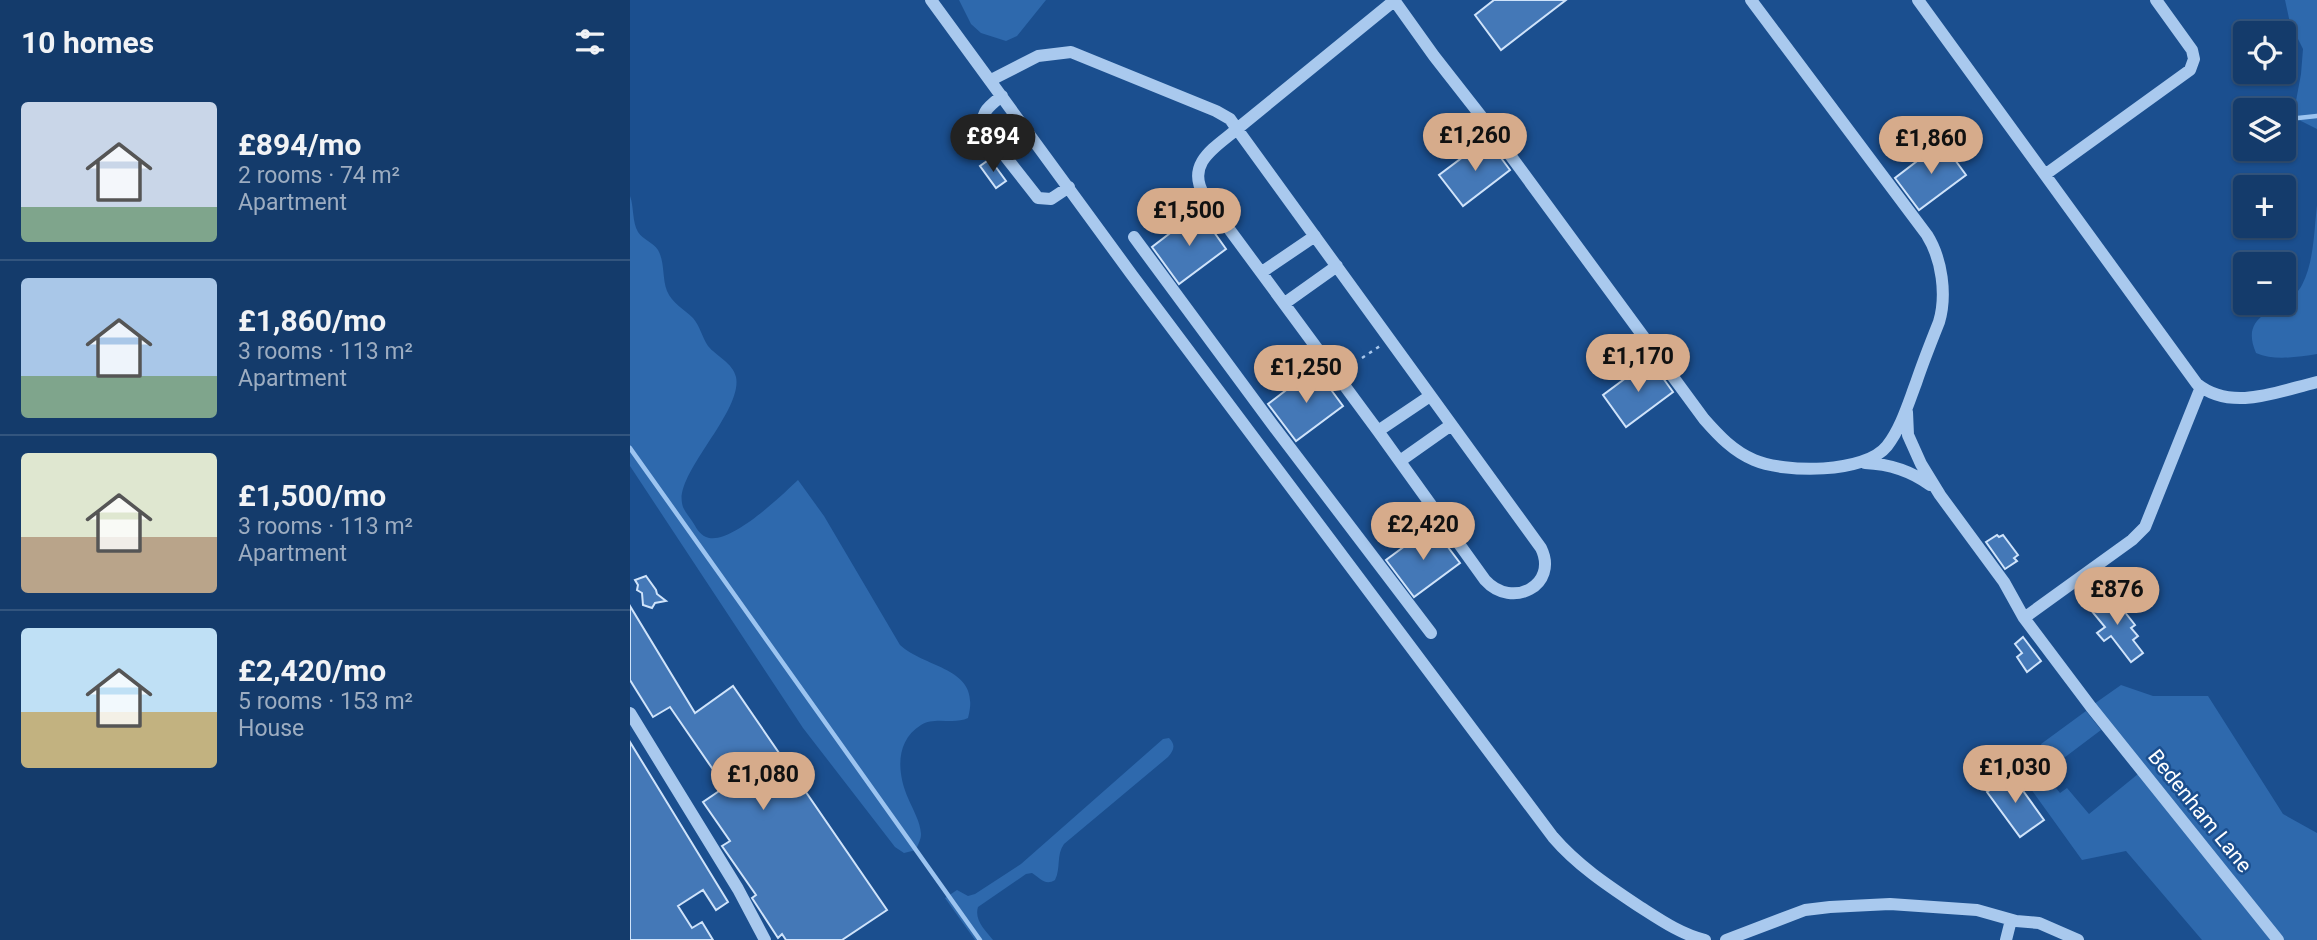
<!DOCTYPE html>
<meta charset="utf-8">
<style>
:root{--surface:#143b6b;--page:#214673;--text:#f1f3f6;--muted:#9dadc1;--line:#33557e;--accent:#d6ab8b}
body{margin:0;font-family:Roboto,sans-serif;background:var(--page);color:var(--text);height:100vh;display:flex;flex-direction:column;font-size:26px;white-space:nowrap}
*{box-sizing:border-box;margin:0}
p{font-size:23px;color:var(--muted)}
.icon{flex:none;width:38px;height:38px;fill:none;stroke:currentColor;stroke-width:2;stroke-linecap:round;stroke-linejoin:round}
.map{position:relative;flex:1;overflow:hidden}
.side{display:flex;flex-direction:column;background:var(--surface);width:630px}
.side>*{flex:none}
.tools{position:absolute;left:1603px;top:21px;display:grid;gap:14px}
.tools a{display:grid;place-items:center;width:63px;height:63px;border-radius:7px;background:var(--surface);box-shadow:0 2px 5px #0004,0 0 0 2px var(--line);font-size:35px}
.price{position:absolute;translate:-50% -60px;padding:0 16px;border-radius:24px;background:var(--accent);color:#111;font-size:23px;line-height:46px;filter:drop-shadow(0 2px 4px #0008)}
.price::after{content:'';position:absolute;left:50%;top:42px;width:21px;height:16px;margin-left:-10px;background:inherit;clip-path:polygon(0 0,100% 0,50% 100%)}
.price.on{background:#222;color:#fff}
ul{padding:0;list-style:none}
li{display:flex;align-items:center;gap:21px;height:175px;padding:0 21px}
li+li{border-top:2px solid var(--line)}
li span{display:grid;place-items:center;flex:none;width:196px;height:140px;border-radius:7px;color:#555}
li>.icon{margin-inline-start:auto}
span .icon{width:84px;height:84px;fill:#fffc;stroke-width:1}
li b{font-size:30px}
h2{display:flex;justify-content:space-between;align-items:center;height:84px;padding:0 21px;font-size:30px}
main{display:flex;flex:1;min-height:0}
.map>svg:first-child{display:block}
</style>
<main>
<section class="side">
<h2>10 homes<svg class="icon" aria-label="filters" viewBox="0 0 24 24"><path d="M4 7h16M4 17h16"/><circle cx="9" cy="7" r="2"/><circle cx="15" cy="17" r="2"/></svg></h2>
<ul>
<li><span style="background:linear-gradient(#c9d6e8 75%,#7fa58c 0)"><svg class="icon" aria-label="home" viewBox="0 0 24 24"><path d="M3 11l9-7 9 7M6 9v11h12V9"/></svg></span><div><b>£894/mo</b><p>2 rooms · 74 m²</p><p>Apartment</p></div></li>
<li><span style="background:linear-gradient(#a9c7e8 70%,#7fa58c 0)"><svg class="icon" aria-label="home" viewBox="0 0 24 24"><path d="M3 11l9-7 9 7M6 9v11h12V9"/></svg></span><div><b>£1,860/mo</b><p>3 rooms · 113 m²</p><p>Apartment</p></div></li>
<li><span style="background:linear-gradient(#dfe7d0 60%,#b9a48a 0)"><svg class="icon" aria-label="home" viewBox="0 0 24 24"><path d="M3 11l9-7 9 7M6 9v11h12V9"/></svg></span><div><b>£1,500/mo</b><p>3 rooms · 113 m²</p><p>Apartment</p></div></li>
<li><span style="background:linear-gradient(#bfe0f5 60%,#c2b280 0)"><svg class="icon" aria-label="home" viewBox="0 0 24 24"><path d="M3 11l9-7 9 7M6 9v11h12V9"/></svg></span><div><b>£2,420/mo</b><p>5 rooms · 153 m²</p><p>House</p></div></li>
</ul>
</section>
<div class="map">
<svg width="1687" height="940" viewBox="0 0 1687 940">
<rect width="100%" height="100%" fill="#1b4f8f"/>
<path fill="#2e69ad" d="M329,0H416L387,36L376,41L351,33L341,24Z
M1655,0H1687V129L1663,117L1671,74L1673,49L1660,23Z
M0,196C4,206 2,222 8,232C13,240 23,242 28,250C35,262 32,278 37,291C42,303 54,309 63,318C70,326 72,337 78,346C86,356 103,363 106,377C113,411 46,472 52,503C53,510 58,515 62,521C66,527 69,534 76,537C99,547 152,495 168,480L194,516L270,645C298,670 352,667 338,718C324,725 305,716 291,725C265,741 267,773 278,798C283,810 290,821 291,834C291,840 288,844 286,850L274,853L265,847L173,728L0,466Z
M1687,205V354C1668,357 1644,361 1626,353C1607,309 1658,312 1672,285C1684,262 1684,231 1687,205Z
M1491,685L1523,696H1578L1653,814L1687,833V940H1654L1464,704Z
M1456,711L1471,730L1414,773L1430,793L1437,788L1459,814L1508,774L1641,940H1572L1496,851L1452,860L1388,771L1413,750L1411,744Z
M539,738C546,745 544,750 538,757L434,844C426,855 431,868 425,880C415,886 410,878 402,873L396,874L348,907C344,920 355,930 363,940H345L315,898L327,890L338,896L345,894L391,864L533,739Z"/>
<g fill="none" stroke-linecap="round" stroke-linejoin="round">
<path stroke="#9cc4f0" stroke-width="4.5" d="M1668,118L1687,116
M0,448L350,940"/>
</g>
<path fill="#4478b7" stroke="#cfe3fa" stroke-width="2" d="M864,0H936L871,50L845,15Z
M857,139L880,170L833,206L809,175Z
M1312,142L1336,175L1289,210L1265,178Z
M360,159L376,181L366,188L350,166Z
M569,211L596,249L549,284L522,247Z
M1020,360L1043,392L996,427L973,395Z
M685,368L713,406L666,441L638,404Z
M802,526L830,563L784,597L756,560Z
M1367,535L1369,537L1373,535L1388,555L1384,558L1387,561L1375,569L1356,542Z
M16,576L26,590L27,594L36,601L25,603L22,608L13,605L12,593L7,590L8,585L5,580Z
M1478,595L1484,604L1487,602L1505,625L1501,628L1508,636L1503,640L1513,653L1501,662L1481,636L1474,641L1467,633L1475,627L1460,609Z
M0,606L65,713L103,686L257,910L212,940H156L152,934L148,938L122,898L126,895L92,846L100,841L73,802L95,787L40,707L23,717L0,680Z
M1393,637L1411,661L1397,672L1387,657L1392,653L1385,644Z
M0,742L98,902L86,910L73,890L48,906L62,928L72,922L83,940H0Z
M1376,767L1414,820L1390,837L1357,792L1374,780Z"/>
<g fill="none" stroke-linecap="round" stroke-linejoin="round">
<path stroke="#a9c9ee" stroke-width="2.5" stroke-dasharray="3.5 5" stroke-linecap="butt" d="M732,358L750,346"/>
<path stroke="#a9c9ee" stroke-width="12" d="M301,0L502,275L923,837C947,865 977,885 1007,905C1029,919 1050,934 1075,940
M764,0L804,56L858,125L1074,419C1089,436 1103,451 1124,460C1154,473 1235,474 1257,446C1271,428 1278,404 1286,383C1293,362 1301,342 1309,322C1317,295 1312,259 1297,235L1121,0
M1288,0L1567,384C1602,412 1649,391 1687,382
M361,80L408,56L441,52L586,111L600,119L607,129L911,548C929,585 882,610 855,580L748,431L574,195C555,163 586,147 607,129L765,0
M372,96C359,106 346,115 357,133L408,198L421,199L439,187
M1416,174L1560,70L1564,59L1562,50L1526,0
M504,237L642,424L801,633
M632,272L685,236
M655,303L707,266
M1277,412L1278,435L1291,464L1310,495L1374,582L1394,618L1461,707L1648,940
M748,431L800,396
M770,461L821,425
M1235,463C1259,464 1281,471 1300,485
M1394,618L1502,540L1515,527L1571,387
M0,713L108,889L135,940
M1096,940L1175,910L1200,907L1260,904L1347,910L1386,921L1409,923L1448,940
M1376,940L1381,920"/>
</g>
<g text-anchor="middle" stroke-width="5" stroke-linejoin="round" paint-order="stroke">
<g font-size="21" fill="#fff" stroke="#1b4f8f">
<text transform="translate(1570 811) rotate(51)" y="7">Bedenham Lane</text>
</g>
</g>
</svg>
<div class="tools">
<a><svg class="icon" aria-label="locate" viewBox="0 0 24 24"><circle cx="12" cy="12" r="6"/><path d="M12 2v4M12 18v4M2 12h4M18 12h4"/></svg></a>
<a><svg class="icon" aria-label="layers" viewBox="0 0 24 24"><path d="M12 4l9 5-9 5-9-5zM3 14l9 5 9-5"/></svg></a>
<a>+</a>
<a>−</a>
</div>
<b class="price" style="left:845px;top:173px">£1,260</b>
<b class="price on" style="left:363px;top:174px">£894</b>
<b class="price" style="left:1301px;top:176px">£1,860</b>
<b class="price" style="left:559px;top:248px">£1,500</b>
<b class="price" style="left:1008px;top:394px">£1,170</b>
<b class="price" style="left:676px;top:405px">£1,250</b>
<b class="price" style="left:793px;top:562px">£2,420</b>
<b class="price" style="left:1487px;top:627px">£876</b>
<b class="price" style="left:1385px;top:805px">£1,030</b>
<b class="price" style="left:133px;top:812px">£1,080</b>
</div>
</main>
